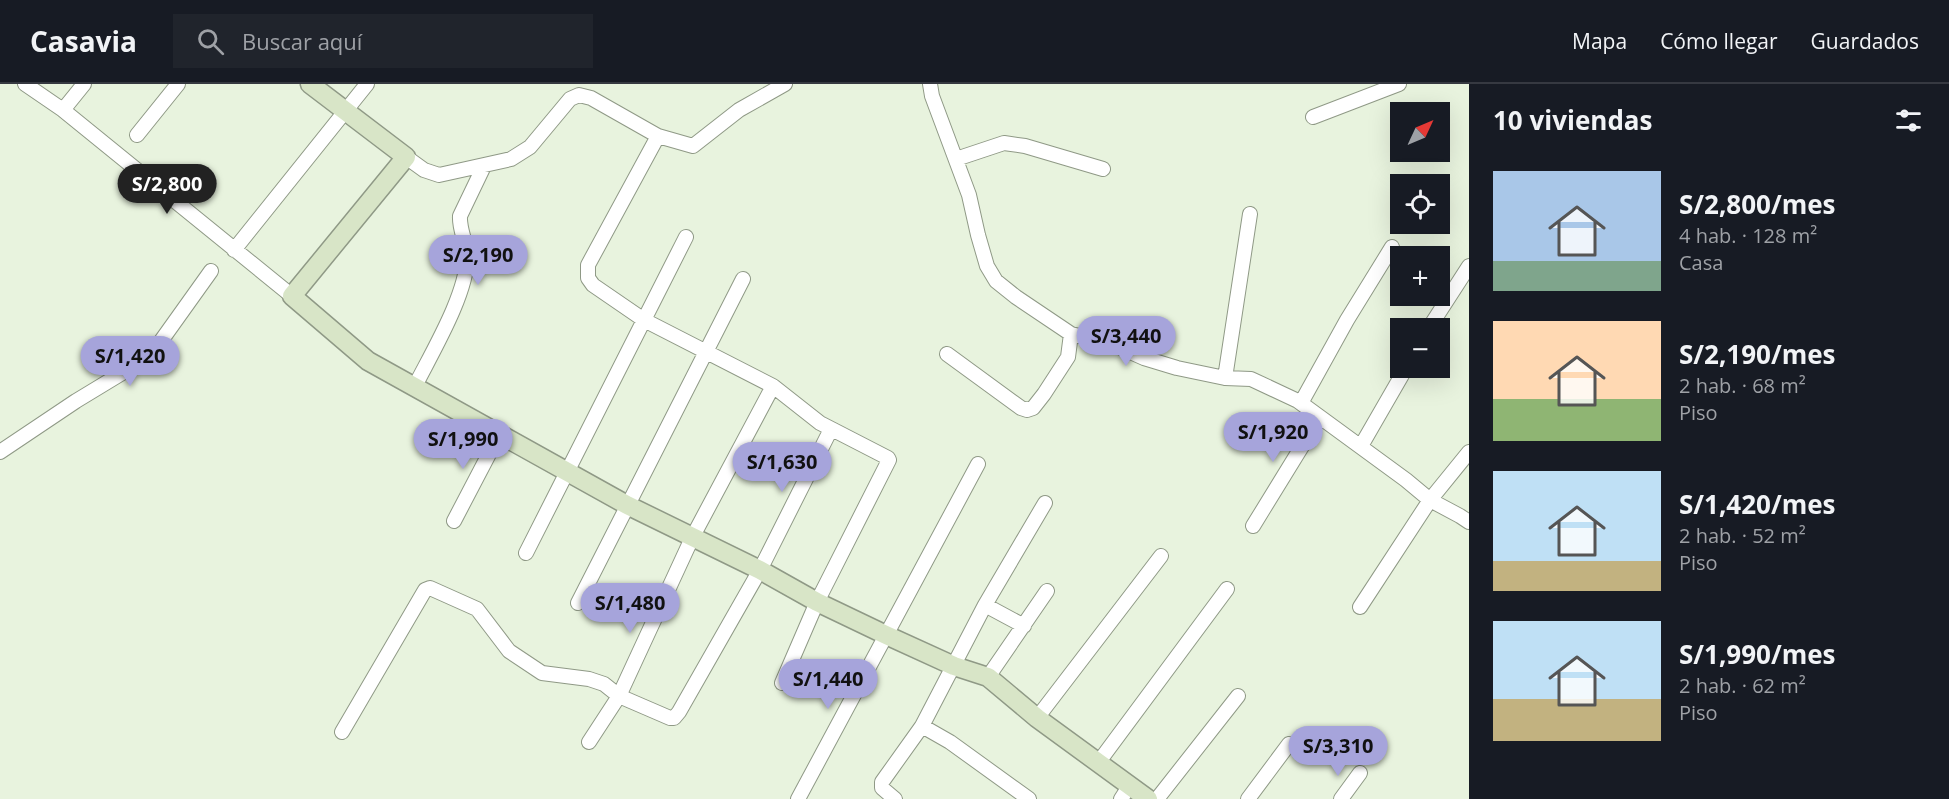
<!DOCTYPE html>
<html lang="es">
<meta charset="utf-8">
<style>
:root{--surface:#171b24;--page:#20242c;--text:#f1f3f6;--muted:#9ea1a6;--line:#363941;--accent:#a6a4db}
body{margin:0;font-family:"Open Sans",sans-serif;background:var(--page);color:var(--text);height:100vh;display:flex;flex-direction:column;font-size:22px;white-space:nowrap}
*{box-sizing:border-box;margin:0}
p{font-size:20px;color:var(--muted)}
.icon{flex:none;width:33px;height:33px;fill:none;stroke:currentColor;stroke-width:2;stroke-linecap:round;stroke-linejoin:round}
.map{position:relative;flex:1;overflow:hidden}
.side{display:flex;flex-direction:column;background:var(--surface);width:480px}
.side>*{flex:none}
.needle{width:39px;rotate:46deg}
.fabs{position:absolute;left:1390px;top:18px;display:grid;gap:12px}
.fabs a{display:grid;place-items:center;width:60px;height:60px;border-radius:0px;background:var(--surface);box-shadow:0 6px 24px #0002;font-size:30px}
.price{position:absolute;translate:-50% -51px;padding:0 14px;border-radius:21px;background:var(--accent);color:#111;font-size:20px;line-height:39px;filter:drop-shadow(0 2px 3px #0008)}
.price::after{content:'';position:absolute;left:50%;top:36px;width:18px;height:14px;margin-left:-9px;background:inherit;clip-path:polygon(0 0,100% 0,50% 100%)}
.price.active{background:#222;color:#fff}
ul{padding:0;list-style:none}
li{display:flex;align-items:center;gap:18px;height:150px;padding:0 24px}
li span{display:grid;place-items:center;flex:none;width:168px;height:120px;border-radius:0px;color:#555}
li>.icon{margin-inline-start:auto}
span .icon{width:72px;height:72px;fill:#fffc;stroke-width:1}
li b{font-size:26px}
h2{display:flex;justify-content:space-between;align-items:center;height:72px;padding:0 24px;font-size:26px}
header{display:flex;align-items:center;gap:36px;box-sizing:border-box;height:84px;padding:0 30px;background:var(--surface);border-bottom:2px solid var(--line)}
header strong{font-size:28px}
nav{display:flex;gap:33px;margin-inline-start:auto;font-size:21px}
.search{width:420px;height:54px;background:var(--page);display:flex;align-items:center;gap:15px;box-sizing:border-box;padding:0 21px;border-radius:0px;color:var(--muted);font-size:22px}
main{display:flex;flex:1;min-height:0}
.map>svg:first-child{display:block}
</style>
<header>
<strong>Casavia</strong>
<div class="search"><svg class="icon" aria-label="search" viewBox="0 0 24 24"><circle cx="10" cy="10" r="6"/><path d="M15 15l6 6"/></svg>Buscar aquí</div>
<nav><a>Mapa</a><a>Cómo llegar</a><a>Guardados</a></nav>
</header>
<main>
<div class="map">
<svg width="1469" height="715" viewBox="0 0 1469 715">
<rect width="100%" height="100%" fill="#e8f3de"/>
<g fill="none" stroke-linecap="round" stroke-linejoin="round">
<g stroke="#8f9986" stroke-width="16">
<path id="street" d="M25,0L63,26L292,212
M930,0L932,12L969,111L978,151L987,182L996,197L1016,213L1071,250L1110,259L1144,274L1177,284L1225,294L1251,295L1298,317L1406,396L1430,416L1460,432L1469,438
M63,26L84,0
M1313,33L1399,0
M137,51L178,0
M658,52L588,181V194L593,201L644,236L773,302L820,339L888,374L889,376L817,518L782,599
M406,73L424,86L439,91L511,75L530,63L570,15L579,11L591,14L658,52L693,62L739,26L785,0
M956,75L1004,59L1025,62L1103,85
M234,166L367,0
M1429,244L1469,182
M947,270L1021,324L1027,326L1033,324L1044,310L1068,273L1071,250
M1225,294L1250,130
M414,304C431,270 468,209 467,172C467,159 459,146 460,132L484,82
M1301,319L1347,236L1392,163
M1361,362L1406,284
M0,368L76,317L137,280L161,257L211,187
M454,437L500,349
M1253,442L1320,333
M526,469L686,153
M578,519L743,195
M985,521L1024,542
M1360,523L1430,416L1469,368
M988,593L1047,507
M1037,634L1161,472
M922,642L950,658L1029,715
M342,648L425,506L430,504L477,525L509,567L542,589L589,595L604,600L619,612L670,634H674L679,628L760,486L831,345
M589,658L619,612L692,454L773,302
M1098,679L1227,505
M798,715L978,380
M895,715L882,704V698L922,642L985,521L1045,419
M1121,715L1130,701
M1157,715L1238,612
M1248,715L1289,660
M1341,715L1360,689"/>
</g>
<g stroke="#8f9986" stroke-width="21">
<path id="secondary" d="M310,0L406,73L292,212L368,277L627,421L760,486L817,518L886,551L954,582L988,593L1037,634L1148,715"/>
</g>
<use href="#street" stroke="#fff" stroke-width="14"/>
<use href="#secondary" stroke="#d8e5c7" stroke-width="18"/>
</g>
</svg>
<div class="fabs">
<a><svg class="needle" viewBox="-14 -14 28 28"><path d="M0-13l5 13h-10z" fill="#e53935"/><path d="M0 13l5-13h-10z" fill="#9ea1a6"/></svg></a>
<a><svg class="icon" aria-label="locate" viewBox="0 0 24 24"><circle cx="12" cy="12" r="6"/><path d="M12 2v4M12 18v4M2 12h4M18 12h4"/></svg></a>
<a>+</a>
<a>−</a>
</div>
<b class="price active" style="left:167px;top:131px">S/2,800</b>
<b class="price" style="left:478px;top:202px">S/2,190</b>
<b class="price" style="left:1126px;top:283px">S/3,440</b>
<b class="price" style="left:130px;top:303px">S/1,420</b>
<b class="price" style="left:1273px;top:379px">S/1,920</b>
<b class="price" style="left:463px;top:386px">S/1,990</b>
<b class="price" style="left:782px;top:409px">S/1,630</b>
<b class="price" style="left:630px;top:550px">S/1,480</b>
<b class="price" style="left:828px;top:626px">S/1,440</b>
<b class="price" style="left:1338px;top:693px">S/3,310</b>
</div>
<section class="side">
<h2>10 viviendas<svg class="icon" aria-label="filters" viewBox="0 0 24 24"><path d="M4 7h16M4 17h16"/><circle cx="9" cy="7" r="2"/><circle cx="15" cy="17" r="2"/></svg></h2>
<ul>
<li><span style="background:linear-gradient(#a9c7e8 75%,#7fa58c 0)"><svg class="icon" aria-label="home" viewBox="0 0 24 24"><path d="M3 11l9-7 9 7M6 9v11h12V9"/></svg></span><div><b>S/2,800/mes</b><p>4 hab. · 128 m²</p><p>Casa</p></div></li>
<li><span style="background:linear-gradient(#ffd9b3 65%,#8fb573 0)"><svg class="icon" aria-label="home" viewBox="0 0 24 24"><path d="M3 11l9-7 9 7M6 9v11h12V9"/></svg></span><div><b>S/2,190/mes</b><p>2 hab. · 68 m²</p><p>Piso</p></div></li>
<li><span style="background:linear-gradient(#bfe0f5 75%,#c2b280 0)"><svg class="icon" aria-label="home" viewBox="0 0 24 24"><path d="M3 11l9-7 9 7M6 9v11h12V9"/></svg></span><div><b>S/1,420/mes</b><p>2 hab. · 52 m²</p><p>Piso</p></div></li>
<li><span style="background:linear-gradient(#bfe0f5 65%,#c2b280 0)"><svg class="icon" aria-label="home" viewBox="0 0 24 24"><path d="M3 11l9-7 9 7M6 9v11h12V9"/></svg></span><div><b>S/1,990/mes</b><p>2 hab. · 62 m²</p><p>Piso</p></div></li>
</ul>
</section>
</main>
